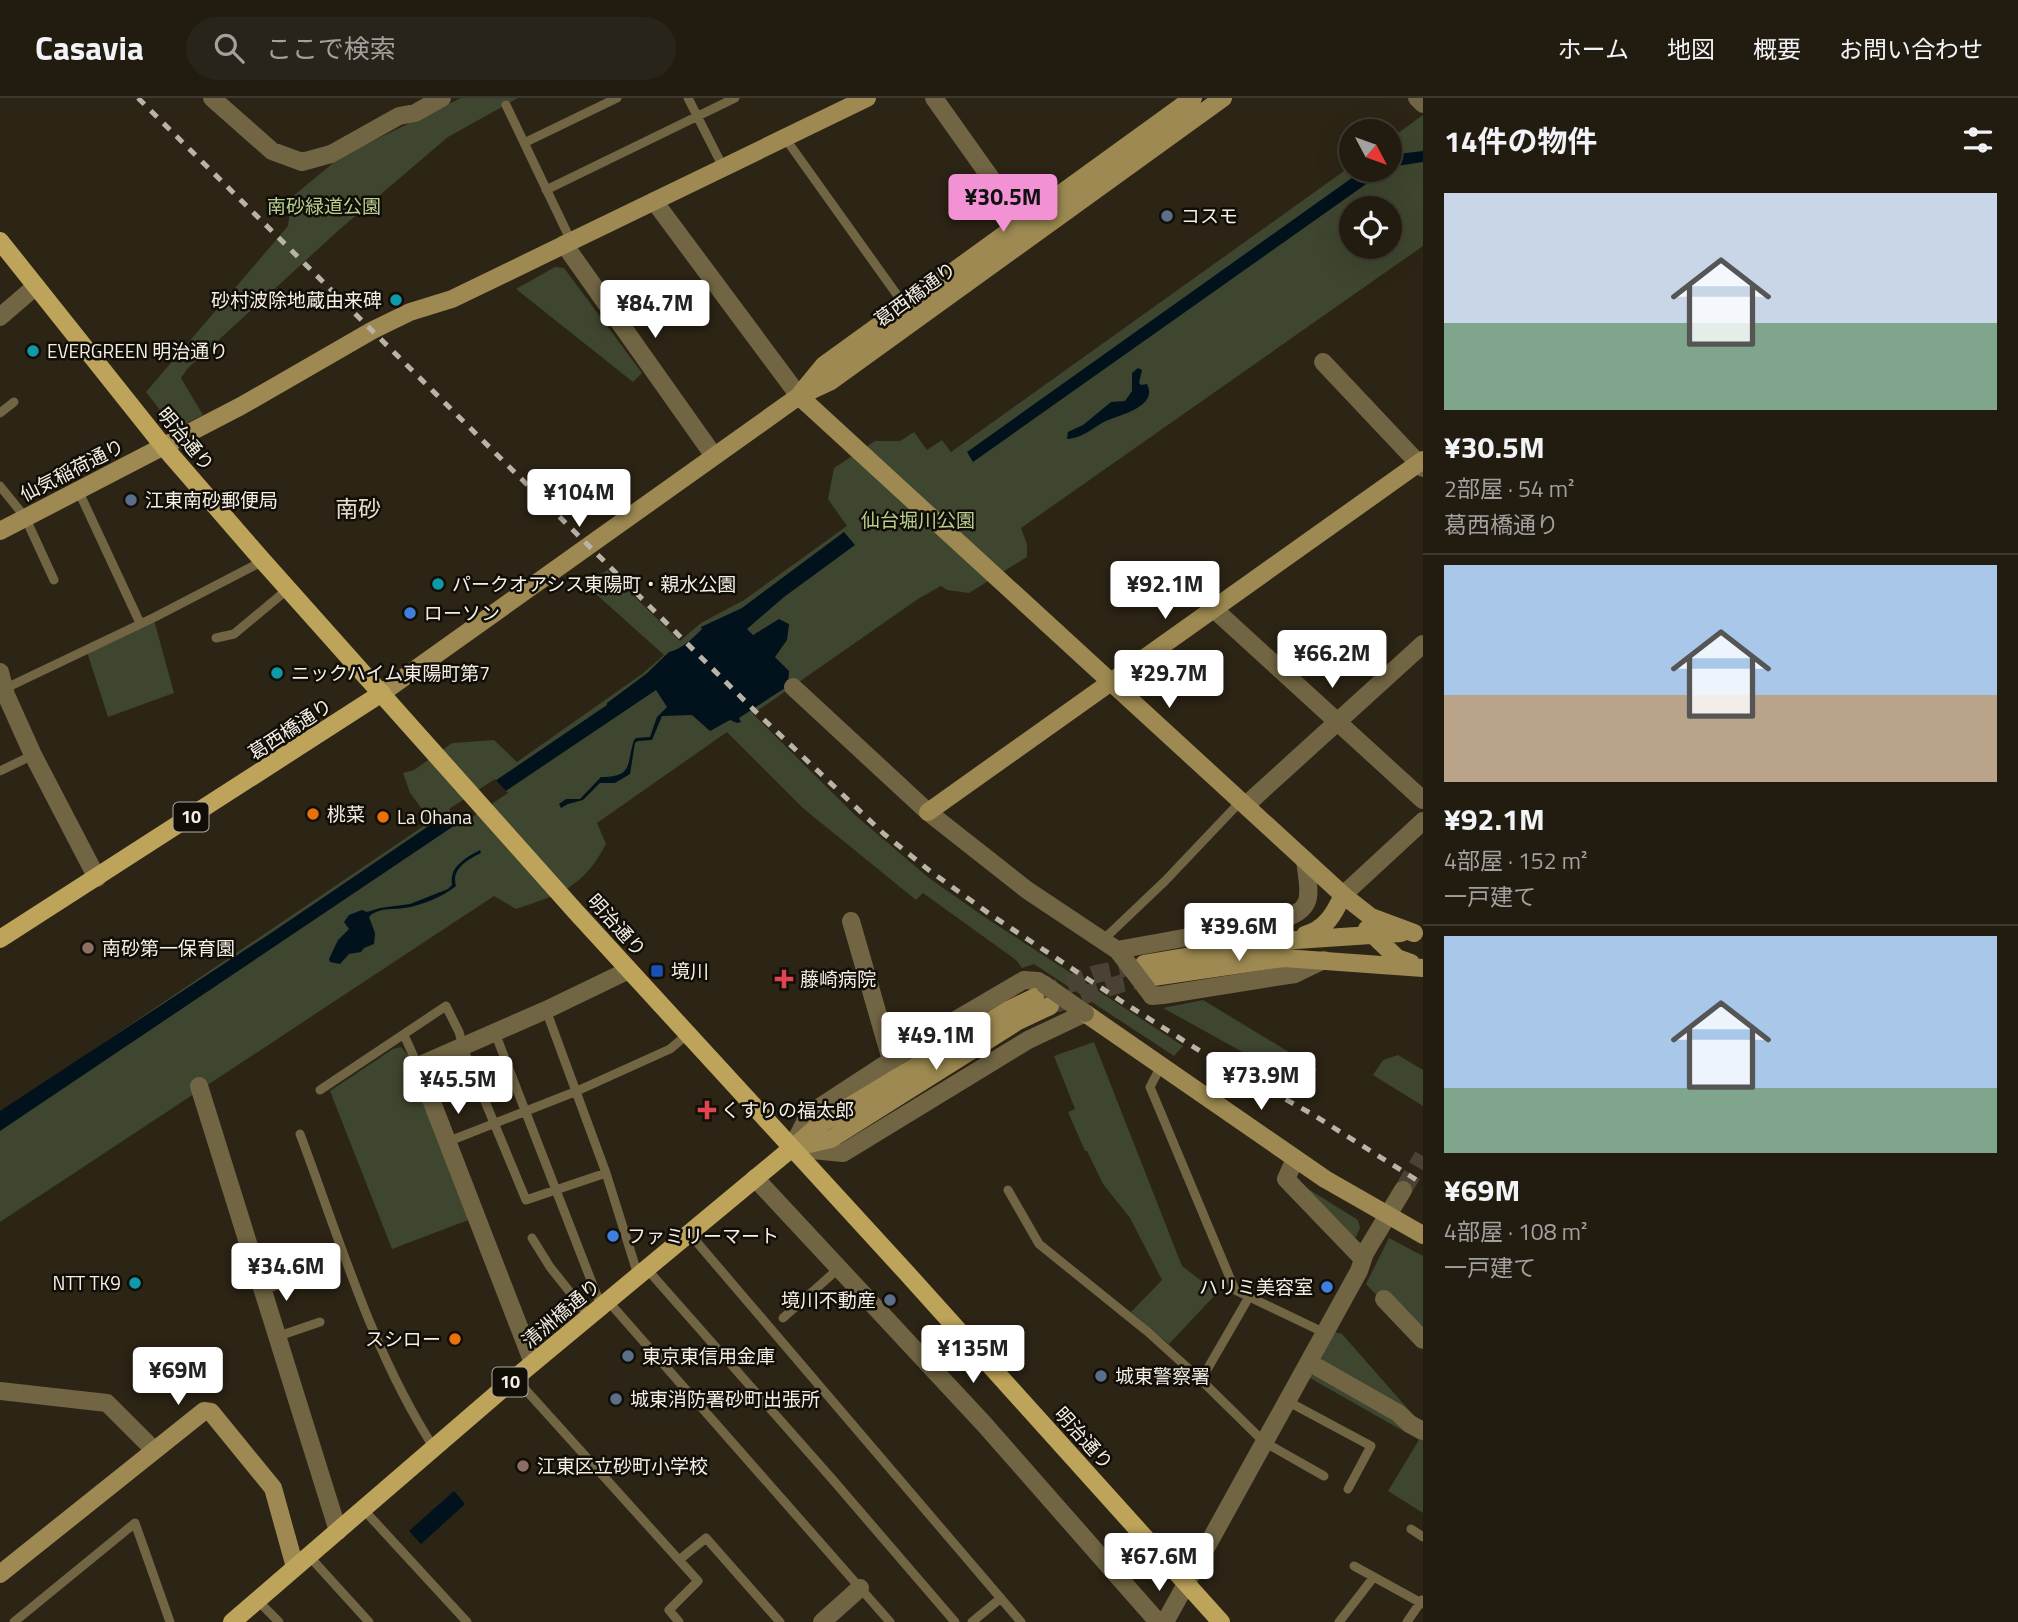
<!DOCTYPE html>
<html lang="ja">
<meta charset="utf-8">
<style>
:root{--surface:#211b10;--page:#292419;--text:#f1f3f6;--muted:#a2a19f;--line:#3e3930;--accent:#f391d5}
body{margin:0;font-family:"Titillium Web","Noto Sans JP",sans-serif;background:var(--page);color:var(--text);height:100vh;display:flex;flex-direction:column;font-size:26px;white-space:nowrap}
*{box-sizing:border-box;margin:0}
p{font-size:23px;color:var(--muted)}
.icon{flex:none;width:38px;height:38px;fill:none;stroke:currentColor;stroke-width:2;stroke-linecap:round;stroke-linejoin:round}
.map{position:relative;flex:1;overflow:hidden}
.drawer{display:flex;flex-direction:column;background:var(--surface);width:595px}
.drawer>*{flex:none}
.needle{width:46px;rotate:131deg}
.tools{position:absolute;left:1339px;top:21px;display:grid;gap:14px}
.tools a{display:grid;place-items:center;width:63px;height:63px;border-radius:50%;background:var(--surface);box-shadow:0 7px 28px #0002,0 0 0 2px var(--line);font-size:35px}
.price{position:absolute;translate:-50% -60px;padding:0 16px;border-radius:7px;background:#fff;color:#222;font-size:23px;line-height:46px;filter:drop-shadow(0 2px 4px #0008)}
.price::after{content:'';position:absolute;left:50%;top:42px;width:21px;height:16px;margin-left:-10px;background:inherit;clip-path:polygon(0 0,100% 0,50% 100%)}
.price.active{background:var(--accent);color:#111}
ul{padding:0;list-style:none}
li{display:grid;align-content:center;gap:14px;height:371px;padding:0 21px}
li+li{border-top:2px solid var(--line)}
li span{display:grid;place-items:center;height:217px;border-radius:0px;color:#555}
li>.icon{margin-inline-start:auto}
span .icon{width:126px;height:126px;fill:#fffc;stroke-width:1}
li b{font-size:30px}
h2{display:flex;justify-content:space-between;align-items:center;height:84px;padding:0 21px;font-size:30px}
header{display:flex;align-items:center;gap:42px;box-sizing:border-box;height:98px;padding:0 35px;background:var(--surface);border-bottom:2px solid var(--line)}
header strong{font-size:33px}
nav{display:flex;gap:38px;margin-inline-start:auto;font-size:24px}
.search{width:490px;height:63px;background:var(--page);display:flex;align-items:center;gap:18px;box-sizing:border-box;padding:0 24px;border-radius:38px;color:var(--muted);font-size:26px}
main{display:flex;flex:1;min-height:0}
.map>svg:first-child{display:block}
</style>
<header>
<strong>Casavia</strong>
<div class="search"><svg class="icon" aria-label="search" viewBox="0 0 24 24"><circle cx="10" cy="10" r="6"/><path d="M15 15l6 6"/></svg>ここで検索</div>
<nav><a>ホーム</a><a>地図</a><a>概要</a><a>お問い合わせ</a></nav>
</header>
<main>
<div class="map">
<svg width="1423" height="1524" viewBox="0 0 1423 1524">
<rect width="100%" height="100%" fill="#2c2415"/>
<path fill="#3e462f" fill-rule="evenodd" d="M461,0H518L448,39L340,131L188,270L181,280L203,317L181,328L170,325L146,294L288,128L292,99L333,65L350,54Z
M1423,17V148L1021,430L1027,446V459L969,495L947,492L941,488L918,501L753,616L855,717L929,780L986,820L1183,948L1174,958L1034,866L1022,870L1016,862L923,795L916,802L804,711L727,634L597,725L606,746C583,790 560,796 516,811L494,798L0,1124V1015L431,723L410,695L403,675L414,672L452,645L494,642L517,664L642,576L664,557L587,488L607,472L680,543L701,525L744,502L847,428L828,401L834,370L875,343H900L914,334L927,352L942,342L951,354L1351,68V72H1390V41ZM1351,110H1390V149H1351Z
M555,169L564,170L642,275L633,284L516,191Z
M154,522L174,595L108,619L87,554Z
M1203,902L1317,971L1306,989L1163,910Z
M1094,944L1182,1168L1217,1195L1169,1246L1131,1214L1162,1182L1130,1120L1103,1086L1087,1053H1085L1068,1014L1075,1011L1054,958Z
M401,949L408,957L471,1121L392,1151L330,993L393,951Z
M1398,957L1423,972V1008L1373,977L1383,962Z
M1294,1082L1358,1122L1360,1130L1356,1139H1348Z
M1389,1140L1423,1158V1246L1366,1186Z
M1335,1234L1342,1236L1423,1328V1415L1388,1393L1419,1342L1310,1280Z"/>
<path fill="#01121c" d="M1423,53V64L1390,69V57Z
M1363,72H1386L973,364L967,354Z
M1138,270L1142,272L1139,285L1141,287L1147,286C1159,310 1117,317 1102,325C1090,332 1082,340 1067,341L1068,334L1083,327L1111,304L1125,303L1132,293V275Z
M844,434L855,447L784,499L747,531L753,537L779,521L789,526L787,542L775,559L789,573L788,588L739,620L741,624L737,625L730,622L710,633L692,617L662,618L652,642L638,643L635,645L630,676L615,685H600L583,702L568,706L561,710L559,706L566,701H580L601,679C634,679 626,666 634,642L636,640L650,639L657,619L667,609L656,592L0,1033V1013L274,833L607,607V605L646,576L669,554C682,551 693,540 702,531L701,529L742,510Z
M480,752L481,755C467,762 451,771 456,788C442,799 423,807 405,810C393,812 378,809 369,819L375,835L374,846L364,850L361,854L349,856L340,866L330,864L329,861L338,842L349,831L344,824L349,817L362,812L367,814L380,810L410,806L448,791L452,787C449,769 465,760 480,752Z
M454,1393L465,1406L421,1446L409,1433Z"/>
<path fill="#2c2415" d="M495,681L508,695L462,726L449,711Z"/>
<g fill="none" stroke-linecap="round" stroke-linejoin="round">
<path stroke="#4a4234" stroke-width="18" stroke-dasharray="18 9" stroke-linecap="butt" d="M1403,1092L1423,1058"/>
<path stroke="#4a4234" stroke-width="18" stroke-dasharray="18 9" stroke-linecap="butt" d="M1042,896L1096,876L1142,866
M1055,906L1123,885L1153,879"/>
<path stroke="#716543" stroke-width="9" d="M688,0L723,69
M506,7L571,143
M785,40L905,208
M524,45L617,0
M546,92L735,0
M0,315L14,304
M0,388L25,419L54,482
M78,392L140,525
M216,540L234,536L288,491
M4,591L155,519L263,463
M0,673L33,657
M1103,842L1165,783L1241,703
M546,912L606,1075L638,1177
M495,935L601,1208
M404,937L418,968
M1161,968L1150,989L1235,1192L1325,1235
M320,992L446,908L459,934L465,955L526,1102L606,1075
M300,1036C340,1142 372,1254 434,1350
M447,1044L577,993L670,951L688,936
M1008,1092L1039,1146L1148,1234L1201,1282L1249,1199
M689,1135L1021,1524
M532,1140L550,1169L589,1218
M646,1170L833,1382L955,1524
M263,1192L304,1178
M608,1203L890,1524
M783,1220L838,1171
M276,1239L320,1224
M515,1280L679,1462L706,1440L780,1524
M1201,1282L1264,1344L1324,1378
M1287,1303L1371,1348L1348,1391
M363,1411L467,1524
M1411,1431L1423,1439
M309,1458L369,1524
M679,1462L698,1483L669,1512L679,1524
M1354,1468L1423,1506
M257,1502L279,1524
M14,1524L135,1425L170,1524
M972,1524L1001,1500
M1339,1524L1373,1480
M1407,1524L1422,1502"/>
<path stroke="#716543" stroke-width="18" d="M212,0L272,53L302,64L331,56L399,18L415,15L442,0
M934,0L1022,124
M1417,0L1423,6
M654,103L799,298
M564,146L714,358
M0,219L36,188
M1323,264L1423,370
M1215,512L1423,702
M0,574L6,597L33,657L97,780
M793,589L928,714L1027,792L1117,852
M1246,707L1423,546
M1343,797L1423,723
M851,823L891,962
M1122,858L1117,852L1278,823C1317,811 1309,797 1305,762
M1045,887L1038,883L1024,882L930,937L809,1016L792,1050L843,1055L1028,942L1085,915
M1147,891L1152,898L1163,897L1295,876L1324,862
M199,988L338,1433
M1295,1061L1286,1081L1363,1161
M755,1080L984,1326L1158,1524
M1384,1201L1423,1242
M533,1265L418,968L546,912L629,872
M1319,1270L1398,1315L1410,1326L1423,1333
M0,1293L107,1305L154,1352
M822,1524L860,1490
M1165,1524L1359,1173L1365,1155L1403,1092"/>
<path stroke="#9d8951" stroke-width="18" d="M801,295L824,267L1193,0
M799,298L1343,797L1371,819L1414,835
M0,433L241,308L373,232L410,214L452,201L867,0
M382,595L799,298L831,283L1223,0
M928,714L1423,362
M1367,831L1397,860L1411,865
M1305,837C1326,831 1334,816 1343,797
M1144,866L1281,843L1401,835
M1153,879L1284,860L1423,870
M1085,915L1325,1081L1423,1137
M795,1048L819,1027L1010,911L1035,899
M792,1050L831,1041L1018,923L1050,908
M0,1476L204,1313L211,1314L273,1390L295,1469"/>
<path stroke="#bea45a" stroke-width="18" d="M0,143L164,349L263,463L576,814L904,1172L1221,1524
M0,841L382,595
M232,1524L515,1280L792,1050"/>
<path stroke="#b9b3a8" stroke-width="5" stroke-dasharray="9 9" stroke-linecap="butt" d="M138,0L756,614L884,736L930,773L991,817L1121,903L1208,958L1312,1016L1423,1086"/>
<path stroke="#716543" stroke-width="18" d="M1122,858L1147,891
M1045,887L1085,915"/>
</g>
<g fill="#5c6f8a" stroke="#110e07" stroke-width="2.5">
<circle cx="1167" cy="118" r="7"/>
<circle cx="131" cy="402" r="7"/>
<circle cx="890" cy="1202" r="7"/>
<circle cx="628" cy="1258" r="7"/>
<circle cx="1101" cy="1278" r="7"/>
<circle cx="616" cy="1301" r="7"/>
</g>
<g fill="#0f9aa8" stroke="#110e07" stroke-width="2.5">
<circle cx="396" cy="202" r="7"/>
<circle cx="33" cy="253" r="7"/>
<circle cx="438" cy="486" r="7"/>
<circle cx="277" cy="575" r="7"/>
<circle cx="135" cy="1185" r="7"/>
</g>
<g fill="#3f7fe0" stroke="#110e07" stroke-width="2.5">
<circle cx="410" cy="515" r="7"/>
<circle cx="613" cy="1138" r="7"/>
<circle cx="1327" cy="1189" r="7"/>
</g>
<g fill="#e8710a" stroke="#110e07" stroke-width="2.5">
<circle cx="313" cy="716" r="7"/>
<circle cx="383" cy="719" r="7"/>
<circle cx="455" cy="1241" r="7"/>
</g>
<g fill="#8d6e63" stroke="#110e07" stroke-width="2.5">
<circle cx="88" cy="850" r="7"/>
<circle cx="523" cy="1368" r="7"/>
</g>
<rect fill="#1a4fb4" stroke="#110e07" stroke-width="2.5" x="650" y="866" width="14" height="14" rx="3.5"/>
<g fill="#e0444e" stroke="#110e07" stroke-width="2.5">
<path d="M780.5 870.5h7v7h7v7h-7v7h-7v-7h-7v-7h7z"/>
<path d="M703.5 1001.5h7v7h7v7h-7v7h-7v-7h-7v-7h7z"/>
</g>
<g text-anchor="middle" stroke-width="5" stroke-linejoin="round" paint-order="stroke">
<g fill="#110e07" stroke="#b0aba2" stroke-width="2">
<rect x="173.5" y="704.5" width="35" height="29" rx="5"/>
<rect x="492.5" y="1269.5" width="35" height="29" rx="5"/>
</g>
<g font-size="18" font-weight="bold" fill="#f4eee5">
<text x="191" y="725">10</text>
<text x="510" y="1290">10</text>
</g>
<g font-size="19" fill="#b9cf91" stroke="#110e07">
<text x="324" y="115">南砂緑道公園</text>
<text x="918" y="429">仙台堀川公園</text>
</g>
<g font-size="19" fill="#f4eee5" stroke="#110e07" text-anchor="start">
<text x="1181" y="125">コスモ</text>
<text x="382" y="209" text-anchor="end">砂村波除地蔵由来碑</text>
<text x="47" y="260">EVERGREEN 明治通り</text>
<text x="145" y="409">江東南砂郵便局</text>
<text x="452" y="493">パークオアシス東陽町・親水公園</text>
<text x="424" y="522">ローソン</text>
<text x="291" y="582">ニックハイム東陽町第7</text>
<text x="327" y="723">桃菜</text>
<text x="397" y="726">La Ohana</text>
<text x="102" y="857">南砂第一保育園</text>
<text x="671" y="880">境川</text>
<text x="800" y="888">藤崎病院</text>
<text x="721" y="1019">くすりの福太郎</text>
<text x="627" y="1145">ファミリーマート</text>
<text x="121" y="1192" text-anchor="end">NTT TK9</text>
<text x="1313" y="1196" text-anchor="end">ハリミ美容室</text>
<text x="876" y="1209" text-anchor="end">境川不動産</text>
<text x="441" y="1248" text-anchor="end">スシロー</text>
<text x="642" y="1265">東京東信用金庫</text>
<text x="1115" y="1285">城東警察署</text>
<text x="630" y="1308">城東消防署砂町出張所</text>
<text x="537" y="1375">江東区立砂町小学校</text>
</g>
<g font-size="19" fill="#f4eee5" stroke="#110e07">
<text transform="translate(915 196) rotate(-36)" y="7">葛西橋通り</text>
<text transform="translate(186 341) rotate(50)" y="7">明治通り</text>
<text transform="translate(72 372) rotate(-27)" y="7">仙気稲荷通り</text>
<text transform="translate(290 631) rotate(-33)" y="7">葛西橋通り</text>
<text transform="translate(617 827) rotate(48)" y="7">明治通り</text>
<text transform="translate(561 1215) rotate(-40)" y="7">清洲橋通り</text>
<text transform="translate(1084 1340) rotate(48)" y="7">明治通り</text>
</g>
<g font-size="23" fill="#e8dcc9" stroke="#110e07">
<text x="358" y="419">南砂</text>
</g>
</g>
</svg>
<div class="tools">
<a><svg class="needle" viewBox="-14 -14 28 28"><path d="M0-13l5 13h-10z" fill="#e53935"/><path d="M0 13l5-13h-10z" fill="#a2a19f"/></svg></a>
<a><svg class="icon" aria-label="locate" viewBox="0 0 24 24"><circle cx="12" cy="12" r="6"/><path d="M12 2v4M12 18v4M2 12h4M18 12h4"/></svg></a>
</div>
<b class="price active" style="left:1003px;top:136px">¥30.5M</b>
<b class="price" style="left:655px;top:242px">¥84.7M</b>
<b class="price" style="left:579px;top:431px">¥104M</b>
<b class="price" style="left:1165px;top:523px">¥92.1M</b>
<b class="price" style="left:1332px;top:592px">¥66.2M</b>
<b class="price" style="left:1169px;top:612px">¥29.7M</b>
<b class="price" style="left:1239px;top:865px">¥39.6M</b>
<b class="price" style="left:936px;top:974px">¥49.1M</b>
<b class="price" style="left:1261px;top:1014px">¥73.9M</b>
<b class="price" style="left:458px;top:1018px">¥45.5M</b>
<b class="price" style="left:286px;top:1205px">¥34.6M</b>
<b class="price" style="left:973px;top:1287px">¥135M</b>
<b class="price" style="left:178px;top:1309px">¥69M</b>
<b class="price" style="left:1159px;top:1495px">¥67.6M</b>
</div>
<section class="drawer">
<h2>14件の物件<svg class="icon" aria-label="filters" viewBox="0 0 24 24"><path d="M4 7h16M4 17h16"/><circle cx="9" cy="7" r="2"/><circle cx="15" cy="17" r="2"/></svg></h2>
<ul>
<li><span style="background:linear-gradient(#c9d6e8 60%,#7fa58c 0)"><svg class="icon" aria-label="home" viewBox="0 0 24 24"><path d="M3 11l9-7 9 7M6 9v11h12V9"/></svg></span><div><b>¥30.5M</b><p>2部屋 · 54 m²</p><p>葛西橋通り</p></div></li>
<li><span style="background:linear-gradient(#a9c7e8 60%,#b9a48a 0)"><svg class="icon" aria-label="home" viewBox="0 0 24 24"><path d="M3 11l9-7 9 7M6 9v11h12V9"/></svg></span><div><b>¥92.1M</b><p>4部屋 · 152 m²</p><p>一戸建て</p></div></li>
<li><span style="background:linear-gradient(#a9c7e8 70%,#7fa58c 0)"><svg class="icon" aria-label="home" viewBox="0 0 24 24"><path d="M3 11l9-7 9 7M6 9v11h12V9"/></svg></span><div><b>¥69M</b><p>4部屋 · 108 m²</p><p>一戸建て</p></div></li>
</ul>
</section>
</main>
